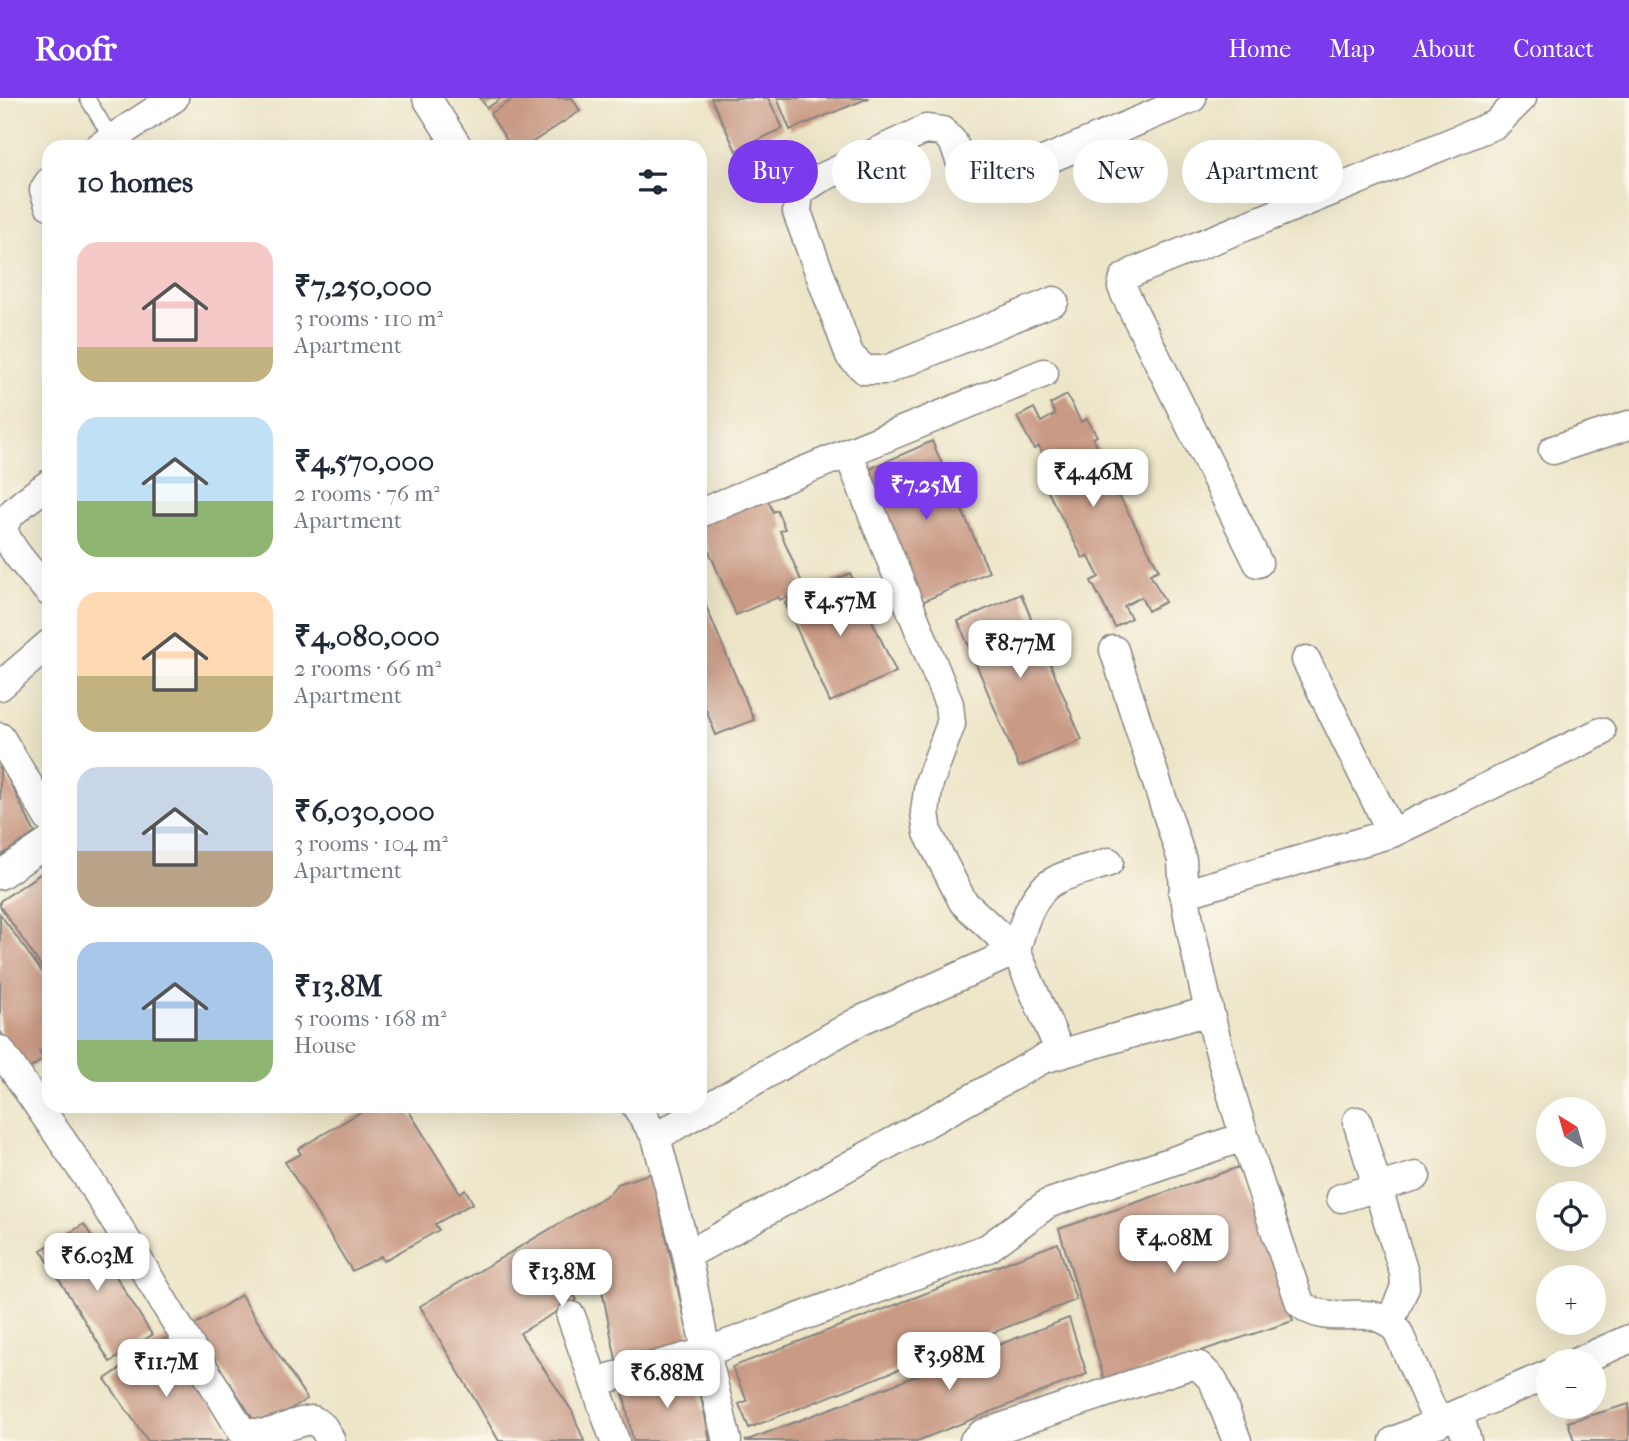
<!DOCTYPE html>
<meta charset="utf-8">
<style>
:root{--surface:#fff;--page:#f2f2f3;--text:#1f2937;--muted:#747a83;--accent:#7c3aed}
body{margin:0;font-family:"IM FELL French Canon",serif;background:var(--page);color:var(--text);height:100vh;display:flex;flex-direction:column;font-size:26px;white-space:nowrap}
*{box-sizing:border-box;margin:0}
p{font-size:23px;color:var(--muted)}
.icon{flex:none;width:38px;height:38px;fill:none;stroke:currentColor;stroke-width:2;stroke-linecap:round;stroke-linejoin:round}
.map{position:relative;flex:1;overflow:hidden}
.sheet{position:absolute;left:42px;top:42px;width:665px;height:973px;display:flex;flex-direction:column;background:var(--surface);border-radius:21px;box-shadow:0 7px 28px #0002}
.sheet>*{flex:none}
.guide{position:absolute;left:728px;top:42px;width:665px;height:63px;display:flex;gap:14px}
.needle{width:46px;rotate:323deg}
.controls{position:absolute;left:1536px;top:999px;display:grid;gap:14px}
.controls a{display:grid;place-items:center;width:70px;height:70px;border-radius:50%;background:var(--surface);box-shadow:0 7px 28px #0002;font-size:35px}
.price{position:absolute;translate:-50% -60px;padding:0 16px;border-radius:14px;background:#fff;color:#222;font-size:23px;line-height:46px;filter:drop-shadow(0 2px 4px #0008)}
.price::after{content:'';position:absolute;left:50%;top:42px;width:21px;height:16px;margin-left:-10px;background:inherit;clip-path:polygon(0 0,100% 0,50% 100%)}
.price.active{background:var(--accent);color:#fff}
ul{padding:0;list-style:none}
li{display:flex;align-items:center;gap:21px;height:175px;padding:0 35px}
li span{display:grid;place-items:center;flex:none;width:196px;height:140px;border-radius:21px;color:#555}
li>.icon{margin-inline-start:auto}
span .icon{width:84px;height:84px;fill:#fffc;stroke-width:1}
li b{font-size:30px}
h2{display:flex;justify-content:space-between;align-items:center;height:84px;padding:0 35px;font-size:30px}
.chip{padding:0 24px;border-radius:32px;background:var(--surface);box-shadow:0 7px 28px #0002;font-size:24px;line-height:63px}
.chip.active{background:var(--accent);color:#fff}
header{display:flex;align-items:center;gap:42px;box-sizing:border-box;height:98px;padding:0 35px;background:var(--accent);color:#fff}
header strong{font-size:33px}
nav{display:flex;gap:38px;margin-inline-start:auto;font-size:24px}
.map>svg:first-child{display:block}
</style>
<header>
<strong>Roofr</strong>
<nav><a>Home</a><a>Map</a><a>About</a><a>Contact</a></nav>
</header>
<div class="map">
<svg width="1629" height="1343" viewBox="0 0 1629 1343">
<rect width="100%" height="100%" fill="#fbf7ec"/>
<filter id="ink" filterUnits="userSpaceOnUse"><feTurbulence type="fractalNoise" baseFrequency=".0143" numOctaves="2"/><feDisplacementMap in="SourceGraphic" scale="14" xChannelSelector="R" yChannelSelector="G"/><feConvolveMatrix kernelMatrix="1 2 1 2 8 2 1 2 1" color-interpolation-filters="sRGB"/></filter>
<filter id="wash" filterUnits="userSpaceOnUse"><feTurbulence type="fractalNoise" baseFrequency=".00686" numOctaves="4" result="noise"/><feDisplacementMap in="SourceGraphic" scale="28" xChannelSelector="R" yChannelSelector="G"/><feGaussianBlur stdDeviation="1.57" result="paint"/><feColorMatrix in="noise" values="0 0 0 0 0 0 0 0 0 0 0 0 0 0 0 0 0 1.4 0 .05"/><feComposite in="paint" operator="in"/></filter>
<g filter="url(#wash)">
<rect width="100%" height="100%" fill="#ece5c7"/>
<g id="blocks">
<path fill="#c99a84" d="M480,0H502L487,10Z
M515,0H572L580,13L525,49H511L490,16Z
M711,0H768L783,30L736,53Z
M777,0H869L790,32Z
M1067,297L1081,324L1087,321L1097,338L1093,340L1105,363L1102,365L1107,375L1112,373L1120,387L1113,391L1118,400L1120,399L1159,472L1150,476L1165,504L1148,513L1141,499L1124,508L1131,520L1115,529L1091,483L1099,479L1088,457L1083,460L1038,375L1049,369L1039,348L1034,351L1017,319L1034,310L1041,324L1055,316L1050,306Z
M932,343L989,474L920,505L863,374Z
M764,393L773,414L777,412L785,431L780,433L806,494L788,502L787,499L779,502L778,499L736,517L700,432V419Z
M850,475L896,574L830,604L785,505Z
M700,494L754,622L716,637L700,597Z
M1021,496L1082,642L1019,669L958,523Z
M0,665L35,735L0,758Z
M49,770V880L0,808V803Z
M0,816L49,884V946L39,954L43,961L28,972L0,933Z
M371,1008H390L402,1013L407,1010L460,1095L465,1091L473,1105L435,1126L439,1132L383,1163L381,1158L352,1173L285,1064L301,1056L298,1051Z
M1239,1069L1293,1223L1105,1284L1059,1131Z
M652,1075L691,1250L617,1267L596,1162L564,1182L577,1202L520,1235L572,1313L584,1343H499L420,1208L609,1096L617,1086Z
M84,1126L152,1237L110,1264L41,1152Z
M1058,1145L1076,1202L749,1330L739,1306L747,1303L732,1269Z
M241,1197L307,1301L259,1330L193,1228Z
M1069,1220L1087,1276L917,1343H745Z
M166,1240L232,1338L226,1343H148L105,1281Z
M696,1273L710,1343H633L622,1288Z
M1629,1306V1343H1574L1568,1324Z"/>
</g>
</g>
<g filter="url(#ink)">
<use href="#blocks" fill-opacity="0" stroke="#878481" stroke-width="2"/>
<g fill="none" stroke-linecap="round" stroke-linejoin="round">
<g stroke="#878481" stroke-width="17">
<path id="lane" d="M87,0L112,41"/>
</g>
<g stroke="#878481" stroke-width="31">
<path id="street" d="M427,0L458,49
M99,49L174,0
M49,84L44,92L49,107
M1054,203L886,272H865L850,258L797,114L799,94L819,81L926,31L942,33L953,44L965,75L976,84H994L1192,0
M1553,352L1629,327
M848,355L949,606L951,626L929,685L925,714L928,735L963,804L1016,853L1061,956
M49,386C37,395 9,413 4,427C0,442 38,481 49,494
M700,415L1044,275
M1258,465L1126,198L1122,189L1124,180L1134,174L1496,26L1522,0
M1114,552L1182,762C1183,801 1192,838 1201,877C1225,989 1263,1097 1300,1205C1331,1233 1372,1199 1398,1234L1438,1325
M1306,562L1392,735
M0,588L49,546
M0,639L49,721
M0,777L49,744
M1183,796L1392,735L1601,634
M1016,853C1022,829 1031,794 1056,782C1069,775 1093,770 1109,764
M0,952L96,1092L241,1332C274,1343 281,1325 313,1322L323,1329L331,1343
M636,1008L656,1039L859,923L1016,853
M1357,1023L1404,1175L1405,1189L1390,1224
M656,1039L687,1157L706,1254L988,1150L1047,1106L1243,1039
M1341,1100L1416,1078
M687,1157L1043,961L1208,913
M571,1218L615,1343
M1577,1264L1629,1241
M594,1284L706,1254L727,1343
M1459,1316L1467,1343
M974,1343L982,1336L1187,1268H1199L1213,1282L1237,1343
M1394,1343L1549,1276"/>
</g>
<use href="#lane" stroke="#fff" stroke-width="14"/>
<use href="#street" stroke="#fff" stroke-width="28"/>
</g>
</g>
</svg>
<div class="controls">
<a><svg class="needle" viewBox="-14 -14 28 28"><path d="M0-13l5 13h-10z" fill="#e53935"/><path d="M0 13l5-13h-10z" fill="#747a83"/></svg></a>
<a><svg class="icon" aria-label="locate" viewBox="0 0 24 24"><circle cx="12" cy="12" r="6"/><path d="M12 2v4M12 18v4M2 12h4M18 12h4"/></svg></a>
<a>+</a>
<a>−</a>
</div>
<b class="price" style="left:1093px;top:411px">₹4.46M</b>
<b class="price active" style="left:926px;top:424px">₹7.25M</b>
<b class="price" style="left:840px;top:540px">₹4.57M</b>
<b class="price" style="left:1020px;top:582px">₹8.77M</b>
<b class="price" style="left:1174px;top:1177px">₹4.08M</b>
<b class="price" style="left:97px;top:1195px">₹6.03M</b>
<b class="price" style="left:562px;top:1211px">₹13.8M</b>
<b class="price" style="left:949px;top:1294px">₹3.98M</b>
<b class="price" style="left:166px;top:1301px">₹11.7M</b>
<b class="price" style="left:667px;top:1312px">₹6.88M</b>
<div class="guide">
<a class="chip active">Buy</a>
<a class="chip">Rent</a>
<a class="chip">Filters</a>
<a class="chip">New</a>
<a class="chip">Apartment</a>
</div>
<section class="sheet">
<h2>10 homes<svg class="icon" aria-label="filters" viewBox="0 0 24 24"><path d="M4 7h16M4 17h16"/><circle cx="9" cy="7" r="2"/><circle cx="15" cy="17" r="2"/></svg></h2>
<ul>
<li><span style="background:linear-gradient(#f6c9c9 75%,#c2b280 0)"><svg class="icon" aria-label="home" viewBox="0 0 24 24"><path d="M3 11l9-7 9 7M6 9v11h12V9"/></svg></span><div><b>₹7,250,000</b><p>3 rooms · 110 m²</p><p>Apartment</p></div></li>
<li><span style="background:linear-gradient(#bfe0f5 60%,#8fb573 0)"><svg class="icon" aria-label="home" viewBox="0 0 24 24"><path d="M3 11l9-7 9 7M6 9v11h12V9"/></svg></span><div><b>₹4,570,000</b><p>2 rooms · 76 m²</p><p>Apartment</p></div></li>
<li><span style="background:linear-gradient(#ffd9b3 60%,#c2b280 0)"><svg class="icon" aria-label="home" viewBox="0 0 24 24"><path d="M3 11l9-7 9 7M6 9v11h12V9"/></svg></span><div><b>₹4,080,000</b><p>2 rooms · 66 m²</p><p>Apartment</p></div></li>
<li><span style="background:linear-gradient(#c9d6e8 60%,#b9a48a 0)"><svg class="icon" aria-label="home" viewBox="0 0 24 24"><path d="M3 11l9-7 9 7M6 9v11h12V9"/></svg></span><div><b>₹6,030,000</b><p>3 rooms · 104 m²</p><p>Apartment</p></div></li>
<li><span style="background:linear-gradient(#a9c7e8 70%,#8fb573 0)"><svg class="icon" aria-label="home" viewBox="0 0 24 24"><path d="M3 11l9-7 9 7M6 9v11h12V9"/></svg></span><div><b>₹13.8M</b><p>5 rooms · 168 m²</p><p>House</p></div></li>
</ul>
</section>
</div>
